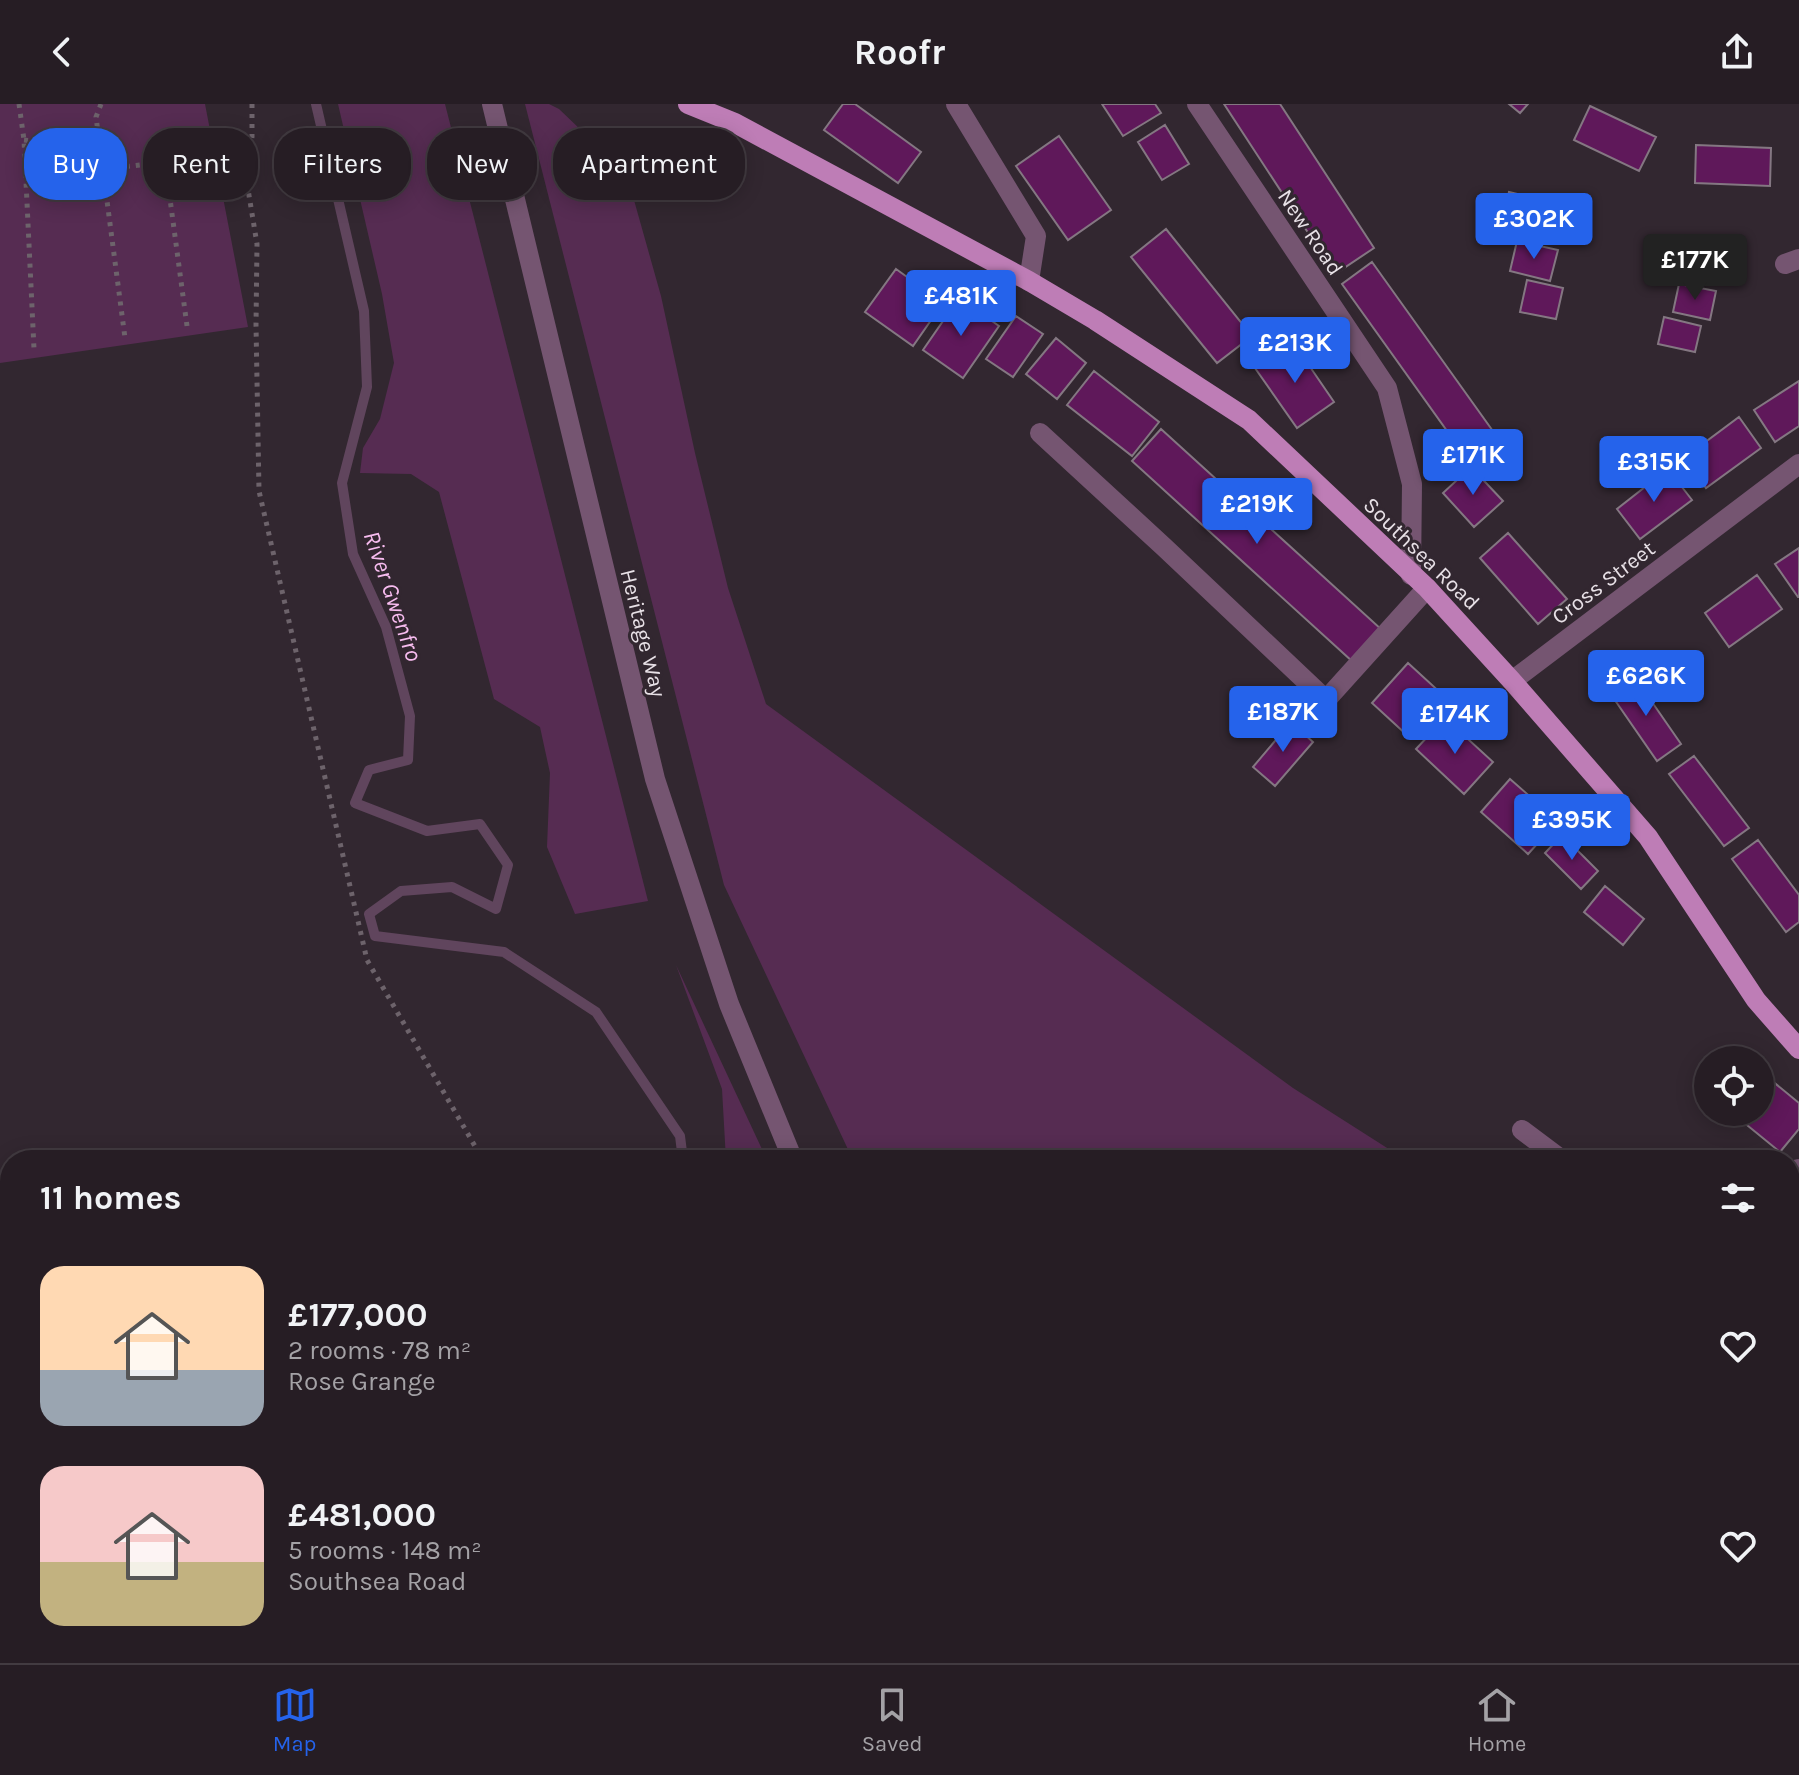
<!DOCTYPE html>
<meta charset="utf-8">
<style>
:root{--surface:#261d24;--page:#322a31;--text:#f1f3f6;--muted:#a4a2a6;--line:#423b41;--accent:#2563eb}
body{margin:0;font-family:Karla,sans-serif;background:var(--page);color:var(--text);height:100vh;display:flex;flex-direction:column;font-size:30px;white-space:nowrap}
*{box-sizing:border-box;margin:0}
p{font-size:26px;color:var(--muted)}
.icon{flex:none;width:44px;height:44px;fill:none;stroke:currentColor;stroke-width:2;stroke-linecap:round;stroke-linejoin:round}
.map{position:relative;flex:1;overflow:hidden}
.panel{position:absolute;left:0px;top:1046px;width:1800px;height:514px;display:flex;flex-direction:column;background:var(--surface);border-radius:32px 32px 0 0;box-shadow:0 4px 20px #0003,0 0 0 2px var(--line)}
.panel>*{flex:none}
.hud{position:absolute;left:24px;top:24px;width:800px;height:72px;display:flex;gap:16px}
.tools{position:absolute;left:1694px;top:942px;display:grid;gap:16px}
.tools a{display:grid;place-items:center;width:80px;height:80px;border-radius:50%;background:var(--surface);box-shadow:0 4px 20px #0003,0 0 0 2px var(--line);font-size:40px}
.price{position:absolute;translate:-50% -68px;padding:0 18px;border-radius:8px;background:var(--accent);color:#fff;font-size:26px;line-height:52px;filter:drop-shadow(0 2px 4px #0008)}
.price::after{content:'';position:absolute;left:50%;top:48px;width:24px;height:18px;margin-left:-12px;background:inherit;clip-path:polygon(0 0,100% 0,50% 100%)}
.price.active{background:#222;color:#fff}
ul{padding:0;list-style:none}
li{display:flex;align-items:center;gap:24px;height:200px;padding:0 40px}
li span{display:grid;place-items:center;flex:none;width:224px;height:160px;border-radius:24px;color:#555}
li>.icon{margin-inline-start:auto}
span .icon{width:96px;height:96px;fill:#fffc;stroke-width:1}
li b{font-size:34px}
h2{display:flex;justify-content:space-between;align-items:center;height:96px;padding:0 40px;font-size:34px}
.pill{padding:0 28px;border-radius:32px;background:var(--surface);box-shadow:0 4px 20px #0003,0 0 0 2px var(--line);font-size:28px;line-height:72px}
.pill.active{background:var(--accent);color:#fff}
header{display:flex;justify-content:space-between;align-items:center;height:104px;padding:0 40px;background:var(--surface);font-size:36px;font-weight:700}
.dock{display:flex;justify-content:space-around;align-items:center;height:112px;border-top:2px solid var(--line);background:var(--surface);font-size:22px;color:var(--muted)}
.dock a{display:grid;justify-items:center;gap:4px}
.dock .active{color:var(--accent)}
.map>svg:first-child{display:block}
</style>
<header><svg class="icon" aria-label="back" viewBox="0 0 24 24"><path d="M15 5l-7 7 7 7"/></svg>Roofr<svg class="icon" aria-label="share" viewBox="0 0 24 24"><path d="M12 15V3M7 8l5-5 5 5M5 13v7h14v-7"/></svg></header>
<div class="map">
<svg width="1799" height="1559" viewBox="0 0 1799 1559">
<rect width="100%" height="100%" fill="#322730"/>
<path fill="#562c52" d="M0,0H205L248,223L0,259Z
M338,0H445L648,797L575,810L547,743L550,669L540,623L494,595L439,388L411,370L360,369L363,344L380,315L394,259L382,190Z
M525,0H549L559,5L604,48L623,57L661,192L695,349L728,484L766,600L1293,984L1406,1056H853L724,781Z
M676,861L767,1056H726L722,985Z
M1790,1310L1799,1314V1559H1177L1170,1550H1790Z
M938,1550H1070L1078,1559H943Z"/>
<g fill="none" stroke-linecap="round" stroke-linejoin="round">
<path stroke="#60455d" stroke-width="10" d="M316,0L364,207L367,283L342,379L353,450L386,523L410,612L408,656L369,666L355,699L427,727L480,720L508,761L496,805L452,783L401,787L369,810L375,832L504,848L596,908L680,1032L683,1056
M904,1550L911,1559"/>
</g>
<path fill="#5f185a" stroke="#847782" stroke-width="2" d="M843,0H855L921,48L898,79L824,26Z
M1102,0H1155L1161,9L1123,32Z
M1224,0H1280L1374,144L1335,170Z
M1509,0H1528L1520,9Z
M1590,2L1656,33L1639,67L1574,36Z
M1165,21L1189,60L1162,76L1138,38Z
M1059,32L1111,106L1068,136L1016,62Z
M1696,41L1771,44L1770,82L1695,79Z
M1509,88L1548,97L1539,134L1501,125Z
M1166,125L1252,232L1217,259L1131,153Z
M1517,137L1558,146L1550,177L1510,167Z
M1694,142L1732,147L1727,181L1689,176Z
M1372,158L1495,330L1465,352L1342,180Z
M896,165L943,199L913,242L865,208Z
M1527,176L1563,184L1556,215L1520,208Z
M1679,180L1716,187L1710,216L1673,208Z
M959,194L999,222L963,274L923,246Z
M1016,212L1043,230L1013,273L986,255Z
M1664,213L1701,222L1695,248L1658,240Z
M1056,234L1086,259L1057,295L1026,270Z
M1293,238L1334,298L1297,324L1255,264Z
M1094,267L1159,318L1132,352L1067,301Z
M1799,277V322L1775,338L1754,306Z
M1739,313L1761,344L1706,384L1684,354Z
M1161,325L1382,526L1353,558L1132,357Z
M1471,363L1503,397L1474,423L1443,389Z
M1668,365L1692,396L1640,435L1617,405Z
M1508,429L1567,495L1538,520L1480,454Z
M1799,444V493H1798L1775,460Z
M1757,471L1782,505L1729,543L1705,509Z
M1408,559L1444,592L1408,632L1372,599Z
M1634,572L1681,640L1657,657L1610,589Z
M1445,614L1493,658L1464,690L1416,645Z
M1291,618L1313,638L1275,682L1253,663Z
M1694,652L1749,724L1724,742L1669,670Z
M1510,675L1558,717L1528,750L1481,708Z
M1562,731L1598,767L1581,785L1545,749Z
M1758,736L1799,791V818L1786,828L1732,755Z
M1605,782L1644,815L1623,841L1584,808Z
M1734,946L1747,956H1726Z
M1760,967L1799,999V1025L1780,1048L1731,1008H1760Z
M1790,1078L1799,1084V1185L1790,1180Z"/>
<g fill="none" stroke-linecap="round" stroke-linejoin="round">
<path stroke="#6d636b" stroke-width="5" stroke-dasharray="4 6" stroke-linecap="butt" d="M19,0L24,36L34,245
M101,0L96,13L125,234
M252,0V33L246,73L257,140L256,221L259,387L367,856L483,1056
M24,36L100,44
M106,65L164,58
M187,222L164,50L210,45
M729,1550L735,1559"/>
<path stroke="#755571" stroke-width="20" d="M492,0L655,675L729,900L793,1056
M956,0L1036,132L1029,177
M1197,0L1387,284L1412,380L1411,471
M1785,160L1799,155
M1040,329L1164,443L1326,596L1427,484
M1512,577L1799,360
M1522,1026L1562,1056
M1790,1067L1799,1065
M1790,1228L1799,1235
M1115,1550L1123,1559"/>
<path stroke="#be7db6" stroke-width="20" d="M688,0L735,19L1029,177L1095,216L1249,316L1427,484L1512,577L1648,733L1756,896L1799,945"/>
</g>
<g text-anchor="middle" stroke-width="6" stroke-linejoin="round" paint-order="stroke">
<g font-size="22" fill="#e8e1e7" stroke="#322730">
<text transform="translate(1311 128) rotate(56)" y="8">New Road</text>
<text transform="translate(1422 449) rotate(44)" y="8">Southsea Road</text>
<text transform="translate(1603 478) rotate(-37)" y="8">Cross Street</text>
<text transform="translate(644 529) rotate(76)" y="8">Heritage Way</text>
</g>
<g font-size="24" font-style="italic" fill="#f7bcef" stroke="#322730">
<text transform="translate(393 492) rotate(71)" y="8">River Gwenfro</text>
</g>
</g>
</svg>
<div class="tools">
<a><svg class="icon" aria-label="locate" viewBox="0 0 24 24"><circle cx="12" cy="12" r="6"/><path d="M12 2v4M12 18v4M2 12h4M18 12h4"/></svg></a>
</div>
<b class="price" style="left:1534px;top:157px">£302K</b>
<b class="price active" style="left:1695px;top:198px">£177K</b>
<b class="price" style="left:961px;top:234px">£481K</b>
<b class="price" style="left:1295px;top:281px">£213K</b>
<b class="price" style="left:1473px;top:393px">£171K</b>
<b class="price" style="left:1654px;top:400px">£315K</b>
<b class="price" style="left:1257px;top:442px">£219K</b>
<b class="price" style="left:1646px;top:614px">£626K</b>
<b class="price" style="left:1283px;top:650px">£187K</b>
<b class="price" style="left:1455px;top:652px">£174K</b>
<b class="price" style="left:1572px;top:758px">£395K</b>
<div class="hud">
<a class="pill active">Buy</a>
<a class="pill">Rent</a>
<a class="pill">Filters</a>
<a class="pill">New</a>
<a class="pill">Apartment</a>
</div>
<section class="panel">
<h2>11 homes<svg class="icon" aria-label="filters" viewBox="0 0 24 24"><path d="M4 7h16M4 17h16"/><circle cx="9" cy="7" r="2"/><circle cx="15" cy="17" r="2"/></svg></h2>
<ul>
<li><span style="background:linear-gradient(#ffd9b3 65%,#9aa5b1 0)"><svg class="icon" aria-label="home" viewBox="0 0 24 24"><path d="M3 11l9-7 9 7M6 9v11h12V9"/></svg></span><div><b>£177,000</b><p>2 rooms · 78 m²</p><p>Rose Grange</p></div><svg class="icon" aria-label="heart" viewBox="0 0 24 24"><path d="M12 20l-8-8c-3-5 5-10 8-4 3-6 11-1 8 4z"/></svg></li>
<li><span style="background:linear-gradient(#f6c9c9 60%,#c2b280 0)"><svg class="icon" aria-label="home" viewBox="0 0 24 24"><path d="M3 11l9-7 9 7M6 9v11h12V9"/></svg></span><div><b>£481,000</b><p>5 rooms · 148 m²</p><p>Southsea Road</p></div><svg class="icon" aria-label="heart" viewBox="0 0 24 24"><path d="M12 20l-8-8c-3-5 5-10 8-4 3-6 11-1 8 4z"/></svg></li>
</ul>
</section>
</div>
<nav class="dock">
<a class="active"><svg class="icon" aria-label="map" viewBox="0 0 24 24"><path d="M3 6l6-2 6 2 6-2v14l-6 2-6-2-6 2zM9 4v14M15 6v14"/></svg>Map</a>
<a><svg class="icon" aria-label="saved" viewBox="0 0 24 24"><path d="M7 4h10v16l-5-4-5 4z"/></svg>Saved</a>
<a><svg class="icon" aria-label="home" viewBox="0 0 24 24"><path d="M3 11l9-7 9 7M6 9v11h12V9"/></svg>Home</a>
</nav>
